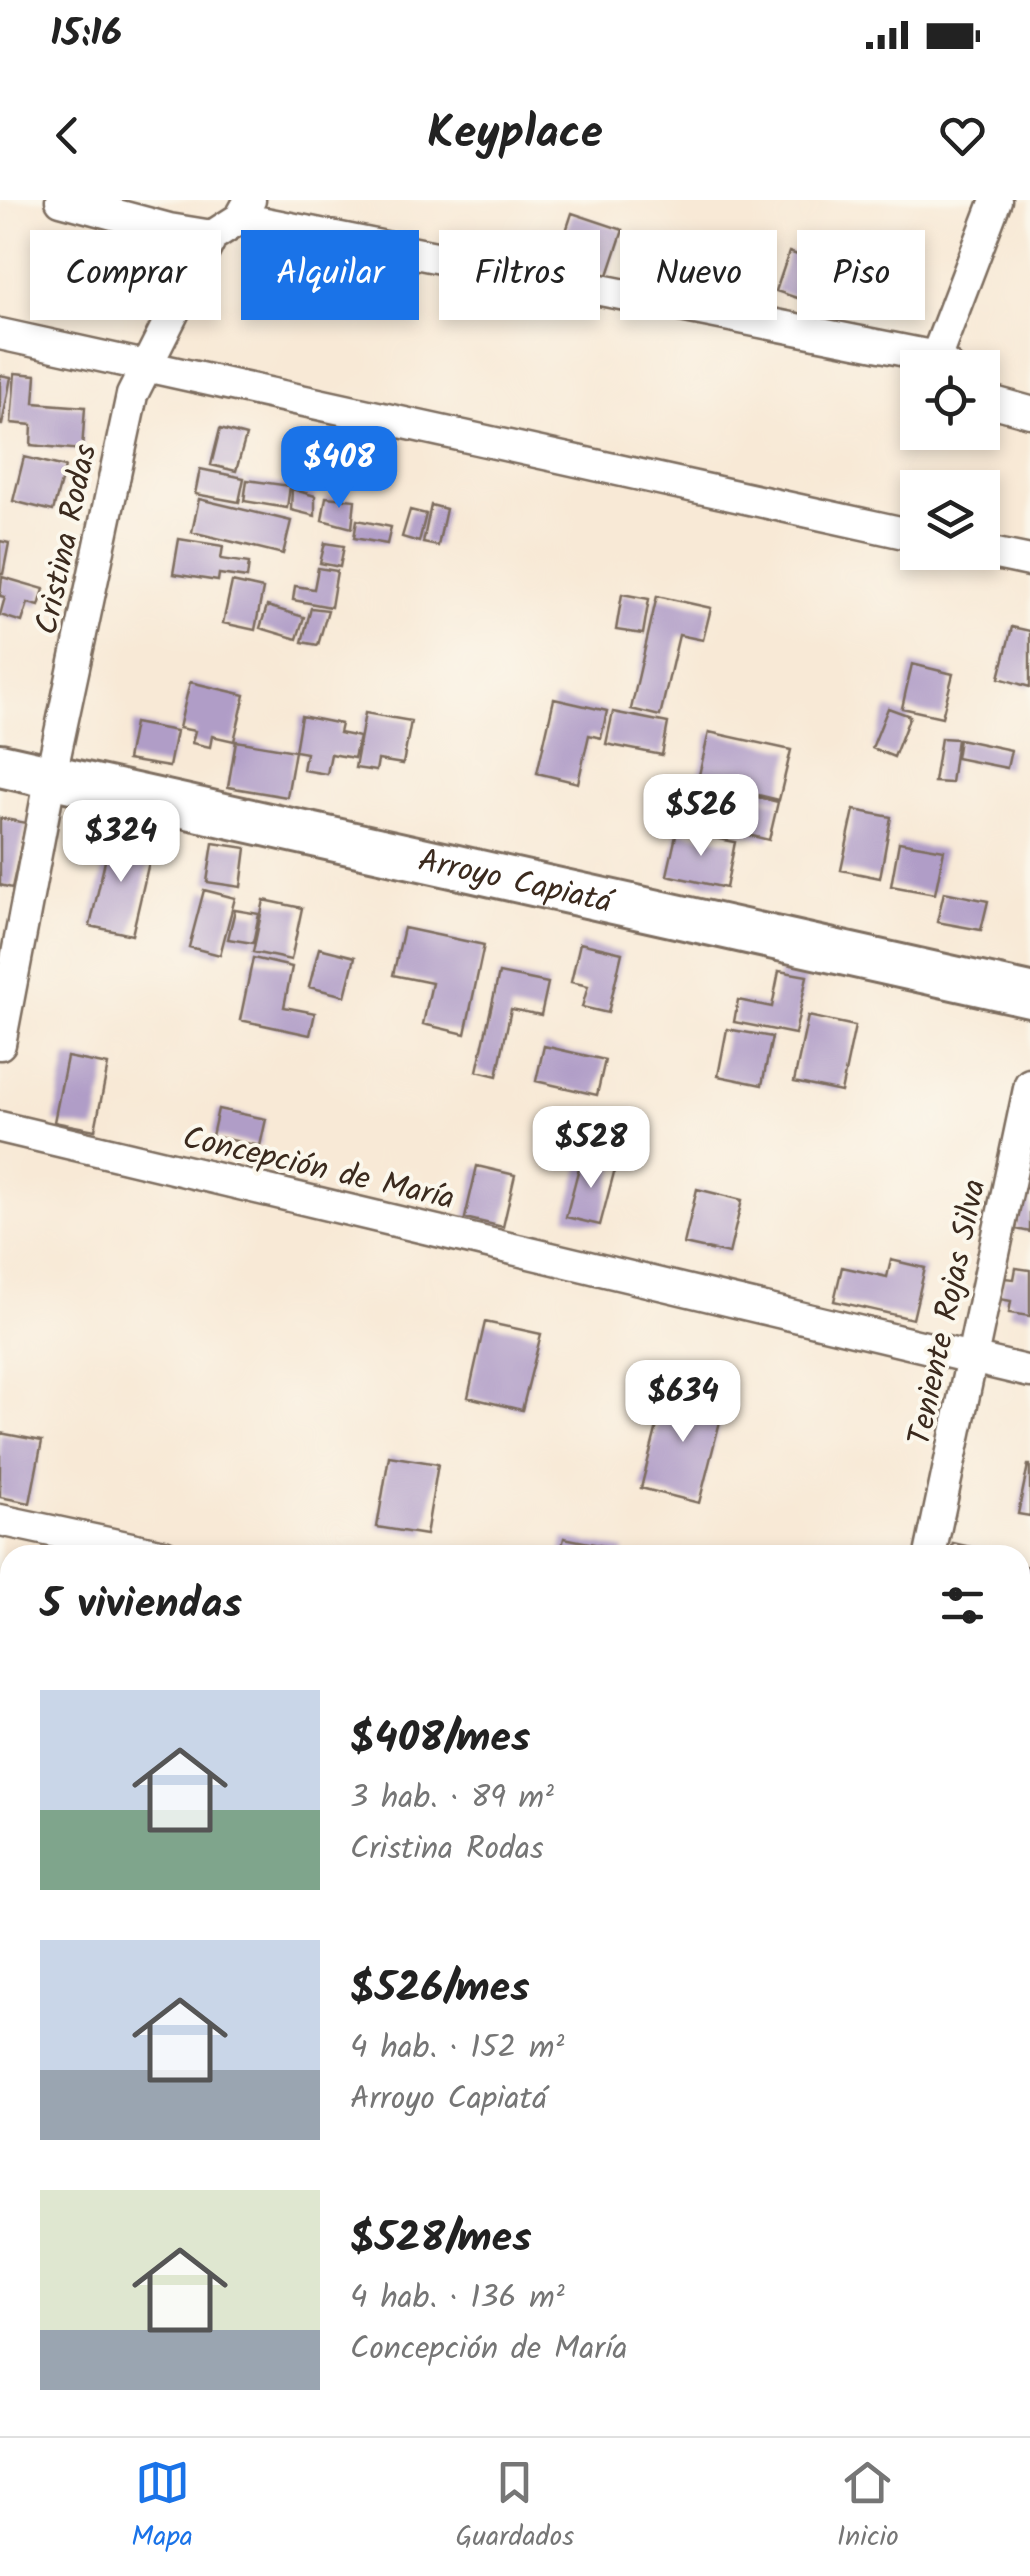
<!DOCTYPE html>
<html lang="es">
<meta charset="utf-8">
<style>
:root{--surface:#fff;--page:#f6f6f6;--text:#222;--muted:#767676;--line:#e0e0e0;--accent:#1a73e8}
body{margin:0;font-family:Kalam,sans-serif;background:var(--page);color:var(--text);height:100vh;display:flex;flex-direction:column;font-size:38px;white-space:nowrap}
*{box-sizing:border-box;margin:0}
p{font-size:32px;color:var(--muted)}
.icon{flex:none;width:55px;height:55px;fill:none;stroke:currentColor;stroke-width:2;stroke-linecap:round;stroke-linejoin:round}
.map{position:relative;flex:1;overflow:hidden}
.panel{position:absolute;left:0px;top:1345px;width:1030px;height:892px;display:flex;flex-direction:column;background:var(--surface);border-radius:30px 30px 0 0;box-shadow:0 5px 15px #0003}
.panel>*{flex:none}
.banner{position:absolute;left:30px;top:30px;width:970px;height:90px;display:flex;gap:20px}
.tools{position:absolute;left:900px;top:150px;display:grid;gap:20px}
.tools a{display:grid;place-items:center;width:100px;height:100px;border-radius:0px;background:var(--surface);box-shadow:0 5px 15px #0003;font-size:50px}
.price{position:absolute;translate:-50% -85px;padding:0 22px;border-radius:20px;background:#fff;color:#222;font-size:32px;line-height:65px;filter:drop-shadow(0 2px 5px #0008)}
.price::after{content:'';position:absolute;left:50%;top:60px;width:30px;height:22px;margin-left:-15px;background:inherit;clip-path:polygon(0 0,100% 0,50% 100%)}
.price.on{background:var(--accent);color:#fff}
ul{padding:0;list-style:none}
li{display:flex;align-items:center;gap:30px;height:250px;padding:0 40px}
li span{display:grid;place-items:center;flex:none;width:280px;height:200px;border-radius:0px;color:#555}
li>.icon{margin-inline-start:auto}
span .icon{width:120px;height:120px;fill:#fffc;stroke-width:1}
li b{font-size:42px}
h2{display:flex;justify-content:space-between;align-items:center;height:120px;padding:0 40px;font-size:42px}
.tag{padding:0 35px;border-radius:0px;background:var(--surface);box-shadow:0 5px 15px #0003;font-size:35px;line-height:90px}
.tag.on{background:var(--accent);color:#fff}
.status{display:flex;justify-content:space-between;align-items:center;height:70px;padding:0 50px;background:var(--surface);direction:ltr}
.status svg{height:28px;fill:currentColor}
header{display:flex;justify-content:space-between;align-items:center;height:130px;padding:0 40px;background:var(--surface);font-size:45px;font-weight:700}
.menu{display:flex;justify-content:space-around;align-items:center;height:140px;border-top:2px solid var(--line);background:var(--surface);font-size:28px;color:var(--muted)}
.menu a{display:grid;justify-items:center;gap:5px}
.menu .on{color:var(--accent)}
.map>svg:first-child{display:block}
</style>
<div class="status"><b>15:16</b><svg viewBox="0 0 49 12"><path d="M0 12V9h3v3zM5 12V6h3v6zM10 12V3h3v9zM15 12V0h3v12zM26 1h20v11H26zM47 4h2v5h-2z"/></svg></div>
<header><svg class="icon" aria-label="back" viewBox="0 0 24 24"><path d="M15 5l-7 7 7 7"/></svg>Keyplace<svg class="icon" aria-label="heart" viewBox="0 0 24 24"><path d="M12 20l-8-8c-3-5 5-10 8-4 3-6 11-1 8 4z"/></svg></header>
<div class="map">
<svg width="1030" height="2236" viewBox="0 0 1030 2236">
<rect width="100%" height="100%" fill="#fbf7ec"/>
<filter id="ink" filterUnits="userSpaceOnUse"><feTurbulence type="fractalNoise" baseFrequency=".01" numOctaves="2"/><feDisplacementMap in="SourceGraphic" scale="20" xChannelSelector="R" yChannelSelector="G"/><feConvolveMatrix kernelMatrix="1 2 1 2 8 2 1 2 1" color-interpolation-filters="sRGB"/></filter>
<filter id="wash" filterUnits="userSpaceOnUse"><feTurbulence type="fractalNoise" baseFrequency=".0048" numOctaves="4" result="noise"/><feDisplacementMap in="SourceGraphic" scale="40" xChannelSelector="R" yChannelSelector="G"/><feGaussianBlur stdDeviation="2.25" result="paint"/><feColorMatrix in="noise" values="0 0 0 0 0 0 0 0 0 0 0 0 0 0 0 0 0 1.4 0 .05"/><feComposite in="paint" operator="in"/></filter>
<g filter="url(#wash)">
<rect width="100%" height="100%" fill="#f8e9d6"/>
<g id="blocks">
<path fill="#b09dc7" d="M572,13L623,30L608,75L557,59Z
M789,52L838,69L829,97L803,88L800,99L776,91Z
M15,173L36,175L34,203L85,207L82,250L31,245L32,225L11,223Z
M0,175L11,177L2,225H0Z
M220,229L246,236L236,271L211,265Z
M24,257L65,267L53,311L13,301Z
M200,269L244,278L239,302L195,294Z
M247,280L290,286L287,308L244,301Z
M292,289L315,296V316L291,310Z
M326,297L355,300L352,328L322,320Z
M199,299L291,321L283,354L192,332Z
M431,305L446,309L438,346L423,343Z
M410,310L426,314L419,342L402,337Z
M357,320L391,327L387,344L354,338Z
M179,339L223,346L221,359L249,363L247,378L219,374L218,381L173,374Z
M0,341L9,343L3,374H0Z
M325,343L344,346L340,367L320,363Z
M318,368L337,371L331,407L293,400L295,386L314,389Z
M2,377L44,389L39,406L28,403L22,422L0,415L5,397L0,396Z
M232,382L263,389L255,430L223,423Z
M622,394L649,399L643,434L616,430Z
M657,396L711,408L703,440L679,435L660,516L631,509Z
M267,406L304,417L297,439L260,428Z
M311,408L328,410L318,445L302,442Z
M1012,427L1030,431V487L999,478Z
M912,464L953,474L942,517L902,508Z
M190,482L245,495L234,541L212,536L210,547L192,543L195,531L179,528Z
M554,499L607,511L601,538L589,535L578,583L537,573Z
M888,508L910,516L894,557L872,548Z
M613,512L668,523L662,555L606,544Z
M365,513L411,521L403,564L378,560L376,571L355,568Z
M301,516L341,524L339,533L359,537L354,558L331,554L327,574L303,570L306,553L295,551Z
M134,523L176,531L169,567L127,560Z
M709,532L791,550L779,600L733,589L734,583L699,575Z
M941,538L957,539L951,583L934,582Z
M959,539L1011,550L1007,568L956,558Z
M236,541L295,551L287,597L228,587Z
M711,586L778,602L769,640L702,624Z
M854,610L891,617L880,678L841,670Z
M0,618L26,623L12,688L0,685Z
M677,631L735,642L726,688L667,675Z
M111,635L153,645L132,735L90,726Z
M899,642L944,650L935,694L891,686Z
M213,643L246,648L241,687L207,682Z
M204,690L235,698L220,755L189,747Z
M944,692L988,701L981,730L937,722Z
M264,700L302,708L291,760L253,752Z
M235,710L259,714L253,743L228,739Z
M404,728L484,745L465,834L423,824L432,783L393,775Z
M580,743L622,753L608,813L582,807L588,786L571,782Z
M319,748L355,757L345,796L309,787Z
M253,758L292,767L284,807L315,813L310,835L240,820Z
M779,771L807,776L795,834L734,822L738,800L772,807Z
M499,773L548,783L541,815L511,809L497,876L477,871Z
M808,816L855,826L841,892L794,882Z
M727,829L772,837L762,885L718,876Z
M544,846L605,860L597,895L536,881Z
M67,857L108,865L95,930L54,922Z
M218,909L266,919L260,946L212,936Z
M582,956L616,965L600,1025L566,1017Z
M477,966L515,975L503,1027L465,1018Z
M1024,988L1030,989V1032L1016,1029Z
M697,989L742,1000L729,1054L684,1044Z
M891,1060L925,1068L913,1119L834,1101L842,1067L887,1077Z
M1016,1068L1030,1070V1116L1009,1113L1011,1101L1000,1099L1004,1078L1014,1079Z
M485,1122L541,1134L522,1210L468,1197Z
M667,1187L725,1202L699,1303L641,1288Z
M0,1233L42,1241L30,1303L0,1297Z
M389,1256L438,1264L426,1335L377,1327Z
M1028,1265H1030V1316L1018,1314Z
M564,1338L624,1350L623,1355H560Z
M953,1343L979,1349L978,1355H950Z
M1020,1365L1030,1367V1415L1020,1413Z
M0,1386L7,1388L2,1412H0Z
M0,1537L10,1539V1572L5,1598L0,1597Z
M8,1600L10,1687L7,1705L0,1704V1610L6,1611Z
M1020,1716L1030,1718V1786L1020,1784Z
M0,1790L10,1792L6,1830L0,1829Z
M0,1837L9,1839L5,1856L0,1855Z
M1028,1876H1030V1909L1021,1908Z
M6,1974L10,1975V2025L0,2023Z
M1020,1995L1030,1997V2038L1025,2063L1020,2062Z
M760,2228H833L831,2236H758Z
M875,2228H917L916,2236H874Z
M924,2228H938L937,2236H922Z"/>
</g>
</g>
<g filter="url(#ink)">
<use href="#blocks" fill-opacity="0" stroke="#7d6d5e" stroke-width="2.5"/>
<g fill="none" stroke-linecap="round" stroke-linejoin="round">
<g stroke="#7d6d5e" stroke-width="35">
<path id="street" d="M61,0L169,29L212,36
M240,18L936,157L950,168
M0,134L918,336
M936,157L996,0
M982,193L994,202L1030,212
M982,351L1030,361
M0,844L51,575L132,195L212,36L240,18L250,0
M0,927L1030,1172
M0,1320L164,1355
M930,1355L1030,884
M0,2124L10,2127
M478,2228L517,2236
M731,2236L733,2228"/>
</g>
<g stroke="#7d6d5e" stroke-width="48">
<g id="secondary">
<path id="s1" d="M0,565L1030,795"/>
<path d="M0,1743L10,1745"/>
<path d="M1020,1957L1030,1959"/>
</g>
</g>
<use href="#street" stroke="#fff" stroke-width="30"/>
<use href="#secondary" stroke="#fff" stroke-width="42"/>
</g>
</g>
<g text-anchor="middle" stroke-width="8" stroke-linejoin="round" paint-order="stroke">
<g font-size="32" fill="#3b2a1e" stroke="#fbf7ec">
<text transform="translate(65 339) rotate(-78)" y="11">Cristina Rodas</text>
<text dy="11" stroke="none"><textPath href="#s1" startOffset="528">Arroyo Capiatá</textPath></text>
<text transform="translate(319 967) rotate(13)" y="11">Concepción de María</text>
<text transform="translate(946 1112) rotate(-78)" y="11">Teniente Rojas Silva</text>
</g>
</g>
</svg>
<div class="tools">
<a><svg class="icon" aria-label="locate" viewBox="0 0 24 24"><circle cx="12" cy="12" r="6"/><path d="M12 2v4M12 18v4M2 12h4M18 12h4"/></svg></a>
<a><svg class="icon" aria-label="layers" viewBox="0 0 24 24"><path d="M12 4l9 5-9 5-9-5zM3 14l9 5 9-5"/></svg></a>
</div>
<b class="price on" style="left:339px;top:311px">$408</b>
<b class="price" style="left:701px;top:659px">$526</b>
<b class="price" style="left:121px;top:685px">$324</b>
<b class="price" style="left:591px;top:991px">$528</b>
<b class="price" style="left:683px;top:1245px">$634</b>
<div class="banner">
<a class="tag">Comprar</a>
<a class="tag on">Alquilar</a>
<a class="tag">Filtros</a>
<a class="tag">Nuevo</a>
<a class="tag">Piso</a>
</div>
<section class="panel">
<h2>5 viviendas<svg class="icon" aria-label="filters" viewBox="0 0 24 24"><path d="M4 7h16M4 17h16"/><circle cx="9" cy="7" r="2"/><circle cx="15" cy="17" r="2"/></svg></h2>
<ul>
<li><span style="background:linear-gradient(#c9d6e8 60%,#7fa58c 0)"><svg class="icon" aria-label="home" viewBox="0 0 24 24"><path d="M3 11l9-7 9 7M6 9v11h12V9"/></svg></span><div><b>$408/mes</b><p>3 hab. · 89 m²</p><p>Cristina Rodas</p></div></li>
<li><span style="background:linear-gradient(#c9d6e8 65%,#9aa5b1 0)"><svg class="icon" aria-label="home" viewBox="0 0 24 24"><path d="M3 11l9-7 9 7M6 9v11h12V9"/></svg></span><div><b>$526/mes</b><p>4 hab. · 152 m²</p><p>Arroyo Capiatá</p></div></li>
<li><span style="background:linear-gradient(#dfe7d0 70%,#9aa5b1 0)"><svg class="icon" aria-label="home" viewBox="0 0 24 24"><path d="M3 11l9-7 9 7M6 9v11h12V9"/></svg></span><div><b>$528/mes</b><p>4 hab. · 136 m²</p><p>Concepción de María</p></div></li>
</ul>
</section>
</div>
<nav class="menu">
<a class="on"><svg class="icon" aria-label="map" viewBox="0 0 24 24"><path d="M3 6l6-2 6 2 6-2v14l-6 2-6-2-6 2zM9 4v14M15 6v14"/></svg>Mapa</a>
<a><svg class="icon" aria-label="saved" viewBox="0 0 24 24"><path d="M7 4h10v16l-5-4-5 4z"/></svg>Guardados</a>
<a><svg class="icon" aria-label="home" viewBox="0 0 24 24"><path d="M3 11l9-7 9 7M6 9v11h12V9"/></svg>Inicio</a>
</nav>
